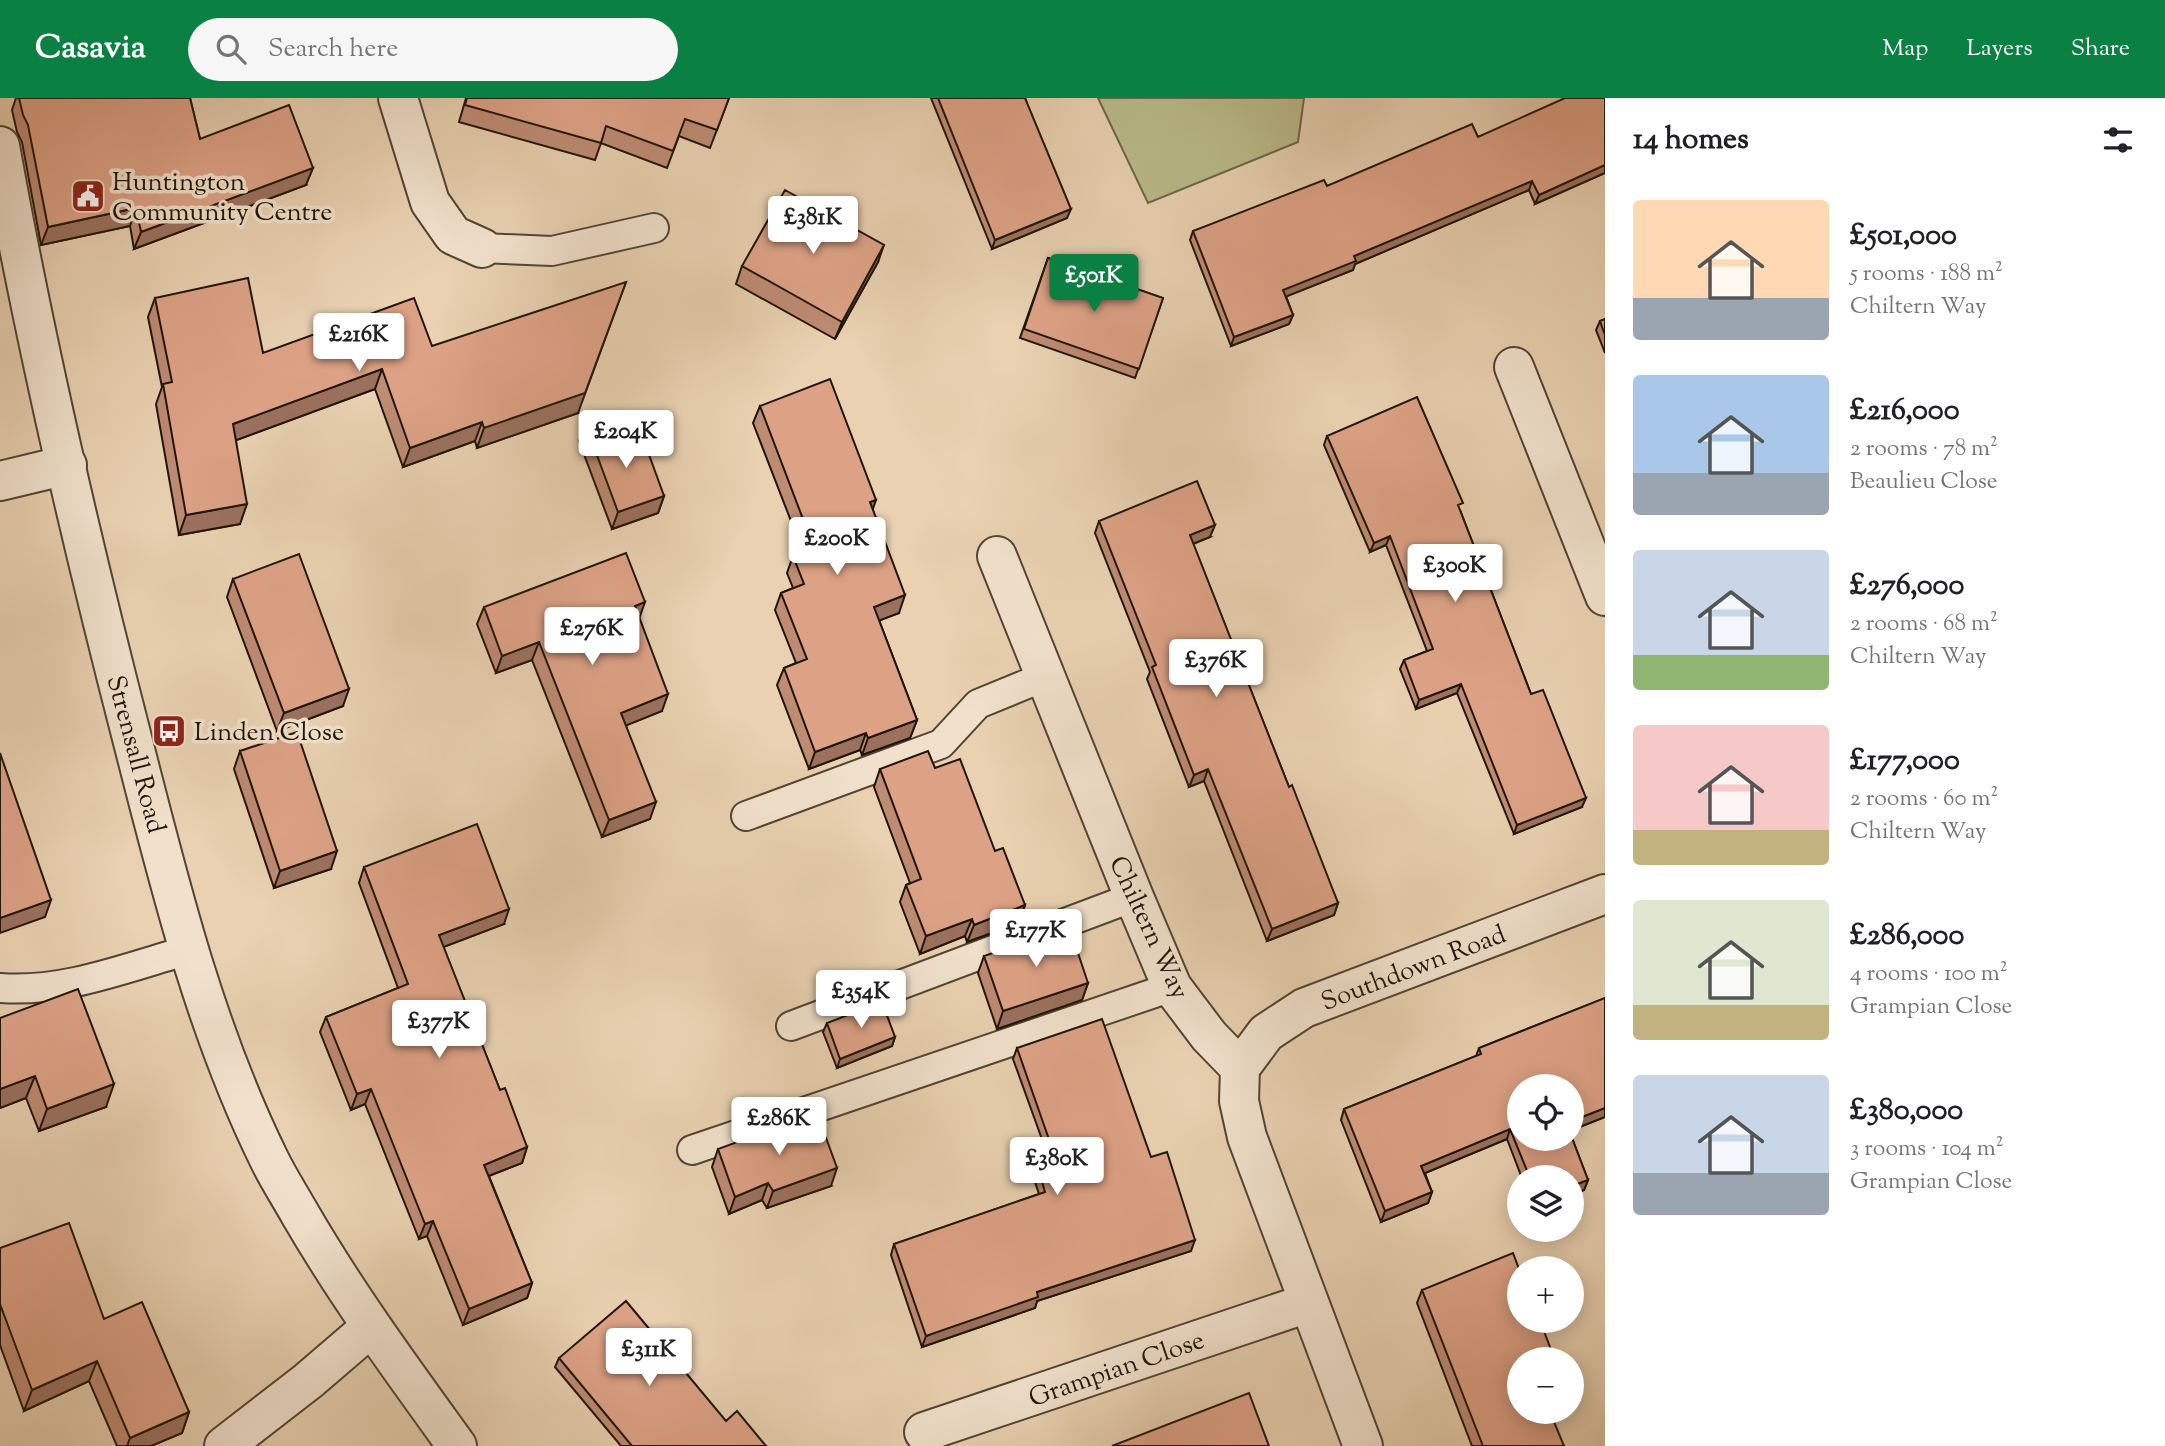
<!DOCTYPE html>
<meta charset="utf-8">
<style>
:root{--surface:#fff;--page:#f6f6f6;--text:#202124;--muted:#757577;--accent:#0b8043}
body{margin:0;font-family:"Sorts Mill Goudy",serif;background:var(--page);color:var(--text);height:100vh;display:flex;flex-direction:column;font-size:26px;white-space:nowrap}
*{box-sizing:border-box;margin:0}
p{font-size:23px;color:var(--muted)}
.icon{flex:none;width:38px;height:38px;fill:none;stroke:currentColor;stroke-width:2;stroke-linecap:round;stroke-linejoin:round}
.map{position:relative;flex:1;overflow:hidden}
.details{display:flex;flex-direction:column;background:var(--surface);width:560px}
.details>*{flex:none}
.controls{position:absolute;left:1507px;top:976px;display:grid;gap:14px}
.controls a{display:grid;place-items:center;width:77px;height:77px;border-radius:50%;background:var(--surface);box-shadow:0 4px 18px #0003;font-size:35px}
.price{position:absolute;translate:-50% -60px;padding:0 16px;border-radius:7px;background:#fff;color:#222;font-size:23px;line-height:46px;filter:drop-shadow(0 2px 4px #0008)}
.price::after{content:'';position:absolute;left:50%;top:42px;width:21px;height:16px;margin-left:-10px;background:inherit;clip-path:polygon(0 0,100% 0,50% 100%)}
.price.selected{background:var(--accent);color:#fff}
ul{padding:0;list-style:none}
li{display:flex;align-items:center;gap:21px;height:175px;padding:0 28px}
li span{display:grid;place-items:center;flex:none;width:196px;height:140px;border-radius:7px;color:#555}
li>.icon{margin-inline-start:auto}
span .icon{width:84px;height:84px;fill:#fffc;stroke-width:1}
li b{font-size:30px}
h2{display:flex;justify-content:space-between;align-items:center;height:84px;padding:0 28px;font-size:30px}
header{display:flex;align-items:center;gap:42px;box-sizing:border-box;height:98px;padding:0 35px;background:var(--accent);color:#fff}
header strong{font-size:33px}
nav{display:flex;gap:38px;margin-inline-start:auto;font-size:24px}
.search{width:490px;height:63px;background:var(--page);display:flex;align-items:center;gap:18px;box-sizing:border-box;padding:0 24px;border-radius:38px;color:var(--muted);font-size:26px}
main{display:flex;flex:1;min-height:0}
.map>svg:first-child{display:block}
</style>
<header>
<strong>Casavia</strong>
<div class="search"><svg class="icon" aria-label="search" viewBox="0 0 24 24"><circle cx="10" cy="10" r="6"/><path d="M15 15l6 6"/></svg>Search here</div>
<nav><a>Map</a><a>Layers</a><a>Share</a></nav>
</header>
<main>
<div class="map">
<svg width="1605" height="1348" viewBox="0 0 1605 1348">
<rect width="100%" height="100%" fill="#e9d1b1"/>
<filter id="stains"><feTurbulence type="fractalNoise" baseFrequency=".00286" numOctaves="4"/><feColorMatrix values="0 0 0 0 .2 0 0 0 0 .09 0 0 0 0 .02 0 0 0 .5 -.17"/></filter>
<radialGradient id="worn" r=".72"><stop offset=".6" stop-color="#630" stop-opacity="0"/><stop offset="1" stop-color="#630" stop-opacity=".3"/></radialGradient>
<path fill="#baba89" stroke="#6d684a" stroke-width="2" d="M1098,0H1304L1298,44L1148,105Z"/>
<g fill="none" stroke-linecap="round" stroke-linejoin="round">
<g stroke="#524435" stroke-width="32">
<path id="service" d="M482,150L552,153L654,130
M746,718L941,646L978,606L1044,579
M0,890C65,895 127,869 189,852
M791,928L1134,799
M692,1052L1172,889"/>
</g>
<g stroke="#524435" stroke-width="42">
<path id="minor" d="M398,0L430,104L453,137L482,150
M1514,269L1605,498
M0,383L67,367
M997,458L1134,799L1172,889L1209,938L1240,970L1239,1003L1247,1039L1363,1348
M1240,970L1266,935L1304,910L1605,796
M924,1334L1308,1205
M224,1348L308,1283L371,1229"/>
</g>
<g stroke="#524435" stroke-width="42">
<path id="tertiary" d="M0,48C35,244 81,442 131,636C168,780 203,927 269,1061C278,1080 290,1098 300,1116C347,1197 402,1272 457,1348"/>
</g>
<use href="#service" stroke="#f1e1cc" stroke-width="28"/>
<use href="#minor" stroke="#f1e1cc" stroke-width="38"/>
<use href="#tertiary" stroke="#f1e1cc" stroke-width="38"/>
</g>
<path fill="#be8b73" stroke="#20150c" stroke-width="2" d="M16,0H190L200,41L306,87L134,151L130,128L41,147L22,44L17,34L12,12Z
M466,0H729L710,50L679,38L667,70L601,45L595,62L459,24Z
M931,0H1025L1067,120L992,151Z
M1605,0V75L1535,106L1529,92L1355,166L1353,172L1286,198L1293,217L1289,226L1231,248L1190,142L1193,133L1327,88L1478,39Z
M1048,160L1163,200L1135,280L1020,240Z
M878,164L835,241L736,186L742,168Z
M155,200L263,255L432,248L578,315L477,350L475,343L403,369L375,291L236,342L240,426L179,437L156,306L162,289L148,219Z
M1605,221V255L1596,232L1600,223Z
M760,308L873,412L899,515L879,522L917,622L910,640L862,657L860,652L809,671L777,587L784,570L796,565L775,512L781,495L793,490L787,475L793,458L803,454L753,325Z
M585,325L664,398L658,415L612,431L579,343Z
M1327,338L1460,412L1531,596L1582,709L1514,736L1457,595L1416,611L1400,571L1404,562L1427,553L1386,447L1370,454L1324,347Z
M1099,423L1210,439L1193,446L1289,689L1338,805L1334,817L1267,843L1204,683L1189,689L1147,581L1150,574L1095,435Z
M233,481L343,608L277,633L227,499Z
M484,509L639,520L662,613L626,627L650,721L602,739L532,562L496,575L477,526Z
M240,653L331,771L274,790L234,671Z
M935,670L995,753L1025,807L1019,825L967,844L965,838L920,856L900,804L906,787L910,785L874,689L880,671Z
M364,769L504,826L443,849L500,992L527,1049L522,1065L489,1078L532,1185L527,1200L463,1227L427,1138L419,1141L365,1006L351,1012L320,934L326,919L398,890L359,785Z
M984,858L1088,885L1082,902L997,931L978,875Z
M1605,900V1019L1572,1032V989H1519V1041H1572V1040L1588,1082L1584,1092L1572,1097V1080H1522L1507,1041L1425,1075L1432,1094L1428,1105L1381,1124L1341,1022L1344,1011L1476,958L1479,950Z
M0,920L106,1009L39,1033L26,1000L0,1010Z
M827,925L895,939L892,948L837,970L823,934Z
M1017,950L1151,1059L1191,1153L1037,1203L1035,1210L922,1249L891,1157L894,1146L1039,1096L1035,1084L1039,1073L1052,1069L1013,961Z
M718,1051L831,1088L767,1110L762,1102L729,1116L712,1069Z
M0,1150L104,1221L189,1314L182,1335L151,1348H117L89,1283L24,1313L0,1247Z
M1422,1192L1519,1262L1564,1348H1472L1417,1205Z
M559,1260L726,1323L766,1348H621L555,1269Z"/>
<path fill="#9b715e" stroke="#20150c" stroke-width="2" d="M1605,67V75L1535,106L1539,97Z
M313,70L306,87L134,151L141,134Z
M1532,83L1529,92L1355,166L1353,172L1280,201L1283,192L1354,158Z
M136,110L130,128L41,147L48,129Z
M1071,111L1067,120L992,151L995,142Z
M884,147L878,164L835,241L842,224Z
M626,184L578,315L477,350L484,330Z
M1293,217L1289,226L1231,248L1234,239Z
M382,271L375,291L226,346L233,326Z
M482,324L475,343L403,369L410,350Z
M664,398L658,415L612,431L618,414Z
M876,402L870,419V404Z
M247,406L240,426L179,437L186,417Z
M1215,427L1210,439L1185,449L1190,437Z
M1390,438L1386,447L1370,454L1374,445Z
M905,497L899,515L868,527L874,509Z
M645,504L639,521L635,508Z
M539,544L532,562L496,575L502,558Z
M1461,586L1457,595L1416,611L1419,602Z
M349,591L343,608L277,633L284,615Z
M668,596L662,613L615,632L621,615Z
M917,622L910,640L862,657L868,640Z
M866,635L860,652L809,671L815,654Z
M1208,671L1204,683L1189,689L1194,677Z
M1586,700L1582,709L1514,736L1517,727Z
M656,704L650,721L602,739L609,722Z
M337,753L331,771L274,790L280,773Z
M51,802L45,819L0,835V820Z
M1338,805L1334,817L1267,843L1272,831Z
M1025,807L1019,825L967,844L974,827Z
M509,811L504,826L433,853L439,837Z
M972,821L965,838L920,856L926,838Z
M1088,885L1082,902L997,931L1003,913Z
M895,939L892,948L837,970L840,961Z
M35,978L26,1000L0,1010V991Z
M114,986L106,1009L39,1033L47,1011Z
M371,991L365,1006L351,1012L357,996Z
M1605,1010V1019L1572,1032V1023Z
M1510,1031L1507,1041L1418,1078L1421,1068Z
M527,1049L522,1065L478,1082L484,1067Z
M837,1070L831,1088L767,1110L773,1093Z
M1588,1082L1584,1092L1572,1097V1088Z
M768,1085L762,1102L729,1116L735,1099Z
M1432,1094L1428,1105L1381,1124L1385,1113Z
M433,1123L427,1138L419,1141L425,1126Z
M1195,1142L1191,1153L1037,1203L1035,1210L922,1249L926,1238L1037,1194Z
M532,1185L527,1200L463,1227L469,1211Z
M97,1263L89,1283L24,1313L32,1292Z
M189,1314L182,1335L151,1348H127L130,1340Z"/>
<path fill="#dda286" stroke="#20150c" stroke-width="2" d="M19,0H190L200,41L289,7L313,70L141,134L136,110L48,129L28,27L23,17Z
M467,0H729L717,32L685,21L673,53L606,28L601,45L465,7Z
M938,0H1025L1071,111L995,142Z
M1565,0H1605V67L1539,97L1532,83L1354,158L1356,163L1283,192L1293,217L1234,239L1193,133L1324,82L1327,88L1472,26L1478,39Z
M785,92L884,147L842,224L742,168Z
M1048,160L1163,200L1139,271L1024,231Z
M248,180L263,255L414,200L432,248L626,184L585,295L484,330L482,324L410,350L382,271L233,326L247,406L186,417L163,286L172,284L155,200Z
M1605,221V237L1600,223Z
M830,281L876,402L870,404L905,497L874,509L917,622L868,640L866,635L815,654L784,570L807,561L781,495L804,486L793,458L814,450L760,308Z
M1417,299L1463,405L1458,407L1531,596L1543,592L1586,700L1517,727L1461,586L1419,602L1404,562L1433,551L1390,438L1374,445L1327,338Z
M585,325L648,354L664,398L618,414Z
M1197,383L1215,427L1190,437L1289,689L1292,687L1338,805L1272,831L1208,671L1194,677L1152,569L1156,567L1099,423Z
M626,455L645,504L635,508L668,596L621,615L656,704L609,722L539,544L502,558L484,509Z
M299,456L349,591L284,615L233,481Z
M297,634L337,753L280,773L240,653Z
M928,653L935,670L960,661L995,753L1003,750L1025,807L974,827L972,821L926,838L906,787L921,781L880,671Z
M0,655L51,802L0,820Z
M477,726L509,811L439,837L500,992L505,990L527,1049L484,1067L532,1185L469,1211L433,1123L425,1126L371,991L357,996L326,919L408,886L364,769Z
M1069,828L1088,885L1003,913L984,858Z
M78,891L114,986L47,1011L35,978L0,991V920Z
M1605,900V1010L1572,1023V989H1519V1041H1572V1040L1588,1082L1572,1088V1080H1530L1510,1031L1421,1068L1432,1094L1385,1113L1344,1011L1481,956L1479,950Z
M882,904L895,939L840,961L827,925Z
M1102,921L1151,1059L1167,1054L1195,1142L1037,1194L1038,1199L926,1238L894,1146L1045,1094L1039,1073L1058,1067L1017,950Z
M817,1015L837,1070L773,1093L768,1085L735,1099L718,1051Z
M69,1125L104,1221L142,1204L189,1314L130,1340L97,1263L32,1292L0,1206V1150Z
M1513,1155L1519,1171V1223H1540L1555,1262H1519V1314H1550L1564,1348H1483L1422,1192Z
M626,1203L726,1323L737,1313L766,1348H632L559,1260Z
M1249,1295L1269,1348H1112Z"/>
<defs>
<g id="civic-square" transform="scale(1.75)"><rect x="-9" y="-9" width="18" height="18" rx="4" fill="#8f2418" stroke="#f1e1cc"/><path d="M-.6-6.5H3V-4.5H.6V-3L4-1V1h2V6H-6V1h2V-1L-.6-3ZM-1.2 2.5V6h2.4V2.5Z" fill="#fff"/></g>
<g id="bus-square" transform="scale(1.75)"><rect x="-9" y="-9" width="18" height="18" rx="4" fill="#8f2418" stroke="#f1e1cc"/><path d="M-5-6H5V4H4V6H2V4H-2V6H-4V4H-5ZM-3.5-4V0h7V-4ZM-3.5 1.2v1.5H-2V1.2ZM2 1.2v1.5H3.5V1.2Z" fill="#fff"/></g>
</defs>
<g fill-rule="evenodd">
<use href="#civic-square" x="88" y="98"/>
<use href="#bus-square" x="169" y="633"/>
</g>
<g text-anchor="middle" stroke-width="7" stroke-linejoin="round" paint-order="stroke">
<g font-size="26" fill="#20150c" stroke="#f1e1cc" text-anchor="start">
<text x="112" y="92">Huntington<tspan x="112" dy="30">Community Centre</tspan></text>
<text x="194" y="642">Linden Close</text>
</g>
<g font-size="26" fill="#20150c" stroke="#f1e1cc">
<text transform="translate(137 656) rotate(75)" y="9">Strensall Road</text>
<text transform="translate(1150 829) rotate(65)" y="9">Chiltern Way</text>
<text transform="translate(1413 869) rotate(-21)" y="9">Southdown Road</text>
<text transform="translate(1116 1270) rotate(-19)" y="9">Grampian Close</text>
</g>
</g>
<rect width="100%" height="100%" filter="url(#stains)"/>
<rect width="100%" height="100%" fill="url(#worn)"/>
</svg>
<div class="controls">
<a><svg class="icon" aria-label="locate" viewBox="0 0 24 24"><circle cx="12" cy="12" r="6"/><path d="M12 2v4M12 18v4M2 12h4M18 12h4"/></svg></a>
<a><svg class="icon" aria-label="layers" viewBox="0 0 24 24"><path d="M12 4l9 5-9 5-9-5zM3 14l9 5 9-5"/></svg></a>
<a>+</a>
<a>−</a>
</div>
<b class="price" style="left:813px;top:158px">£381K</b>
<b class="price selected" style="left:1094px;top:216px">£501K</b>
<b class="price" style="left:359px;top:275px">£216K</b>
<b class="price" style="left:626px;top:372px">£204K</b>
<b class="price" style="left:837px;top:479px">£200K</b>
<b class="price" style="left:1455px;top:506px">£300K</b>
<b class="price" style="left:592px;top:569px">£276K</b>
<b class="price" style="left:1216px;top:601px">£376K</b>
<b class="price" style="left:1036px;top:871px">£177K</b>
<b class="price" style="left:861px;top:932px">£354K</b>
<b class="price" style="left:439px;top:962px">£377K</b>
<b class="price" style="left:779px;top:1059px">£286K</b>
<b class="price" style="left:1057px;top:1099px">£380K</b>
<b class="price" style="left:649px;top:1290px">£311K</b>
</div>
<section class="details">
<h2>14 homes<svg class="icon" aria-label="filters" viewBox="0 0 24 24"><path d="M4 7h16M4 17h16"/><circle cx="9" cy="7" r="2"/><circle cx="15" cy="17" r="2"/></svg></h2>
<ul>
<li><span style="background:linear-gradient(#ffd9b3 70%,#9aa5b1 0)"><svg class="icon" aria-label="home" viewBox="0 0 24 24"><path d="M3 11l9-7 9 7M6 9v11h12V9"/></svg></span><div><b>£501,000</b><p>5 rooms · 188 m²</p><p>Chiltern Way</p></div></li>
<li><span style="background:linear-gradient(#a9c7e8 70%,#9aa5b1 0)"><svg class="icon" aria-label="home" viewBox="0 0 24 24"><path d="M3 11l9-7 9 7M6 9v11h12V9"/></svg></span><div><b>£216,000</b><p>2 rooms · 78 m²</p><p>Beaulieu Close</p></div></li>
<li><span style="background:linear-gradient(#c9d6e8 75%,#8fb573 0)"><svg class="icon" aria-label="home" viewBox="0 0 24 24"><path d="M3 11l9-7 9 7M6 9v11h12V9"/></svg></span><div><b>£276,000</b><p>2 rooms · 68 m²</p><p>Chiltern Way</p></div></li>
<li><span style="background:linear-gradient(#f6c9c9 75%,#c2b280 0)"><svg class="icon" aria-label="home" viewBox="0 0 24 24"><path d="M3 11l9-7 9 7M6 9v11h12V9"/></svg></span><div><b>£177,000</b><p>2 rooms · 60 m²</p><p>Chiltern Way</p></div></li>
<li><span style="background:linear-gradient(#dfe7d0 75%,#c2b280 0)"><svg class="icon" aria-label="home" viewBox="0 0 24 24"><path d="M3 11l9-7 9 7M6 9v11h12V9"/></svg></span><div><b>£286,000</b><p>4 rooms · 100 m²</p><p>Grampian Close</p></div></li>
<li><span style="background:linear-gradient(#c9d6e8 70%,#9aa5b1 0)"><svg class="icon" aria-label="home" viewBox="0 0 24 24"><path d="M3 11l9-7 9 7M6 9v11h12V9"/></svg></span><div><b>£380,000</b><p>3 rooms · 104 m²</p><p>Grampian Close</p></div></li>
</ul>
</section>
</main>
